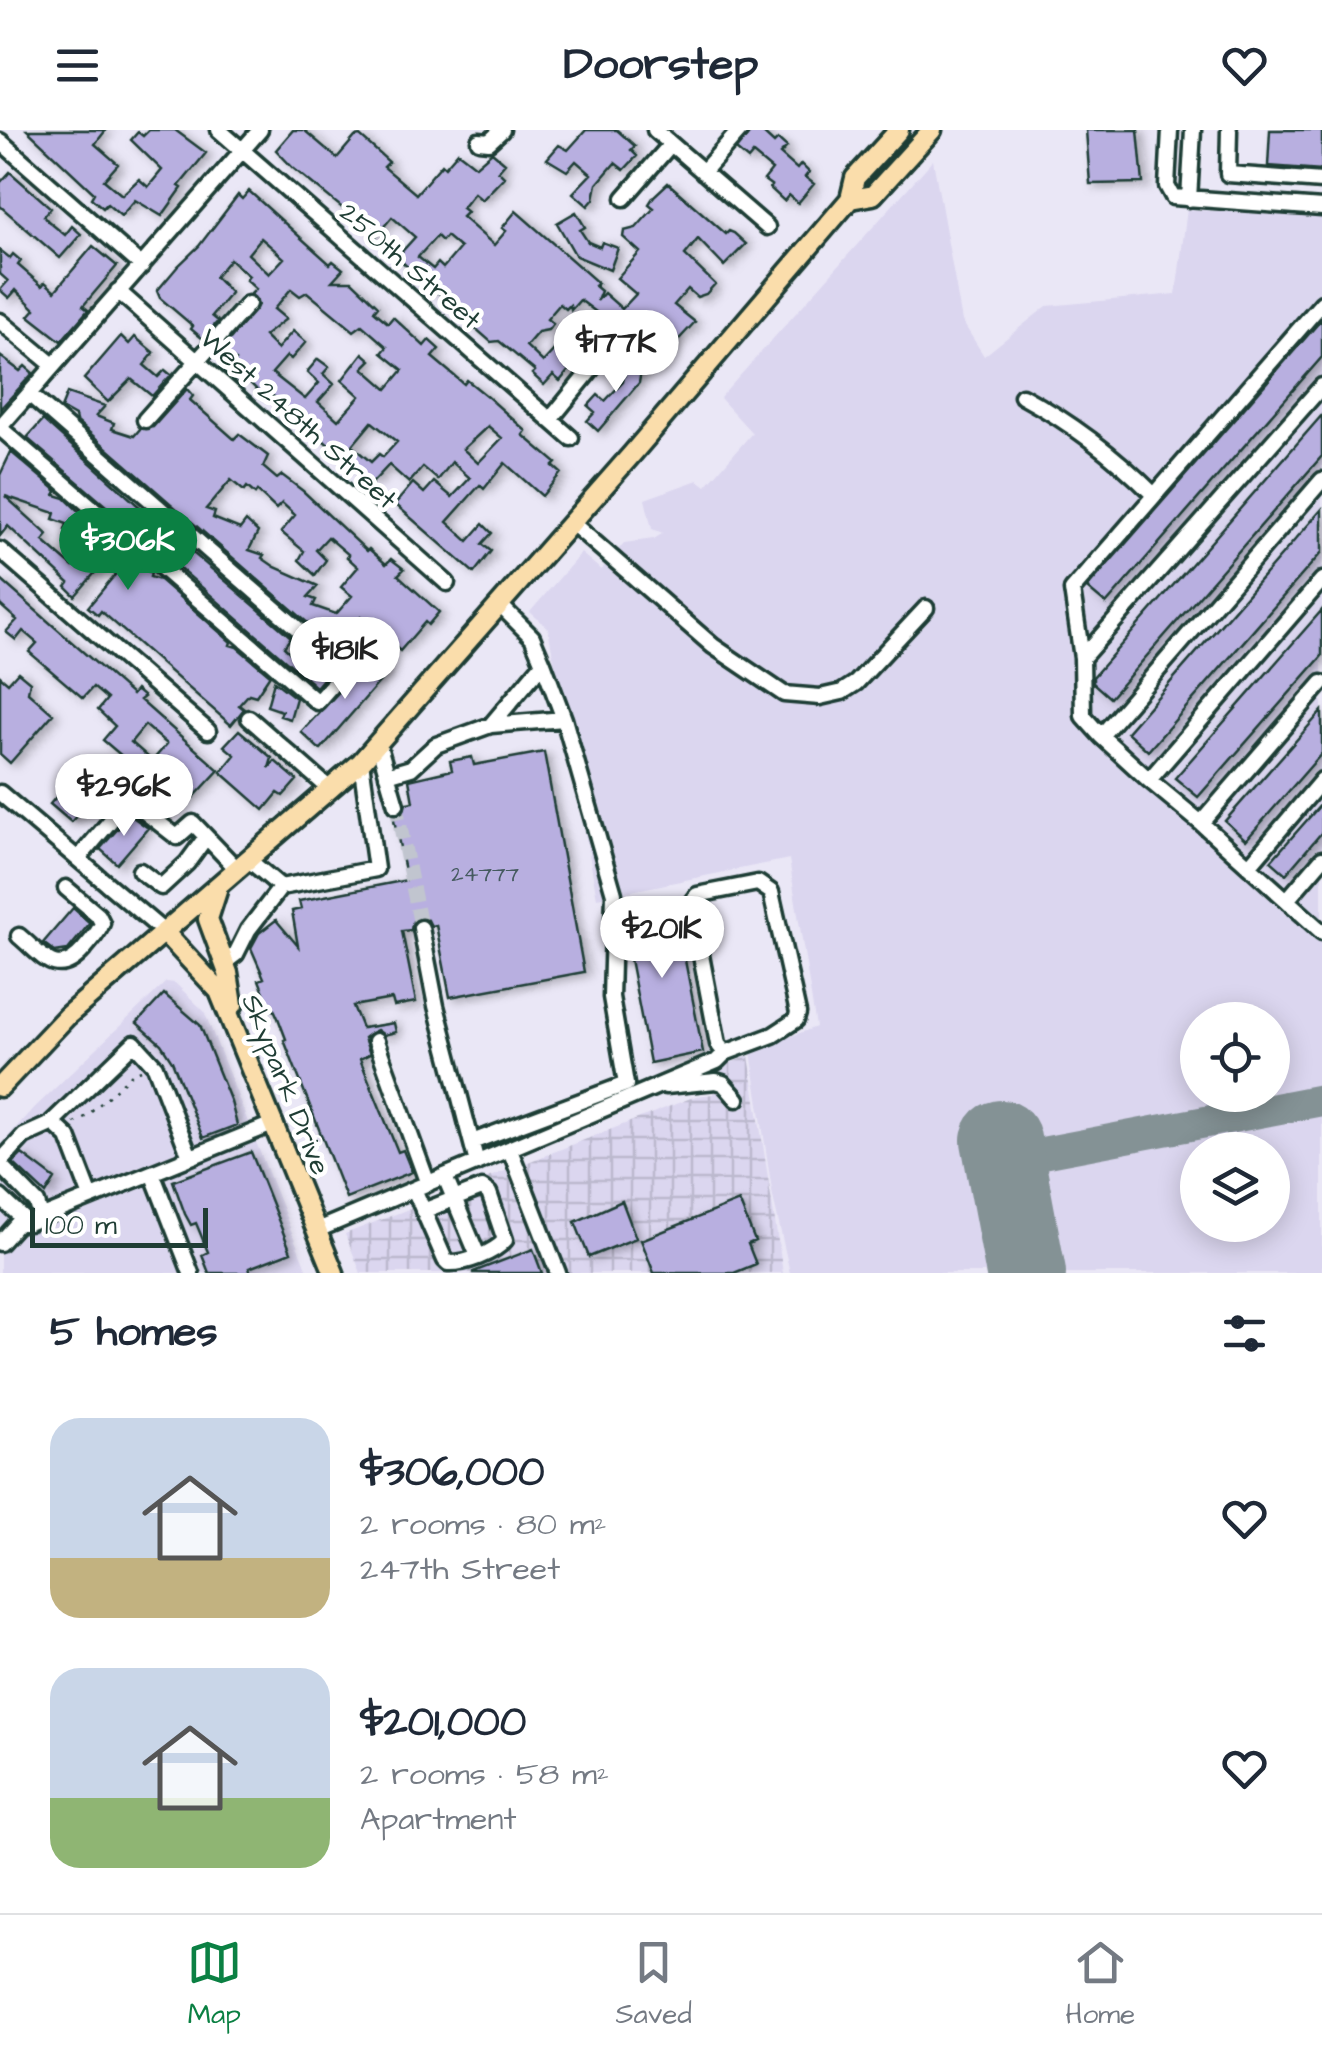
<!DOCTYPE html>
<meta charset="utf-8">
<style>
:root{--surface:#fff;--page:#f6f6f7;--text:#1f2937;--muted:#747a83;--line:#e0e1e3;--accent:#0b8043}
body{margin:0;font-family:"Architects Daughter",sans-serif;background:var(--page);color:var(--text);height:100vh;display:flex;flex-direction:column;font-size:38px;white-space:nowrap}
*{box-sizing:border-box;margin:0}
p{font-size:32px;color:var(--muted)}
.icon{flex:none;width:55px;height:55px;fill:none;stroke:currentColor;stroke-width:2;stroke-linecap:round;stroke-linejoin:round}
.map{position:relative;height:1143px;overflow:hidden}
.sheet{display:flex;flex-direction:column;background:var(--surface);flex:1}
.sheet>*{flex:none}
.fabs{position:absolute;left:1180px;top:872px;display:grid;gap:20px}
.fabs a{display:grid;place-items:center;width:110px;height:110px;border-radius:50%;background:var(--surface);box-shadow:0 5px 25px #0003;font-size:50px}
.scale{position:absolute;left:30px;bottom:25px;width:178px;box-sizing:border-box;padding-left:10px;border:5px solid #1f3d34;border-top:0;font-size:28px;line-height:35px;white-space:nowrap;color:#1f3d34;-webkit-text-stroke:8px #fff;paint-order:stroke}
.price{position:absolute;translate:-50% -85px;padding:0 22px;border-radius:35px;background:#fff;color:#222;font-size:32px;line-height:65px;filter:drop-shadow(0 2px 5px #0008)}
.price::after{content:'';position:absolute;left:50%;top:60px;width:30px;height:22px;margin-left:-15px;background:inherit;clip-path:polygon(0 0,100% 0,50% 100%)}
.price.current{background:var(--accent);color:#fff}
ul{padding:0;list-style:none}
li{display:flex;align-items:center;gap:30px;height:250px;padding:0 50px}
li span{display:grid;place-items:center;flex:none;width:280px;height:200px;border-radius:30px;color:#555}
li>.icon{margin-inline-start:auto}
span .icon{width:120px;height:120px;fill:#fffc;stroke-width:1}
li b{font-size:42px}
h2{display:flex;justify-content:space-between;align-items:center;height:120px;padding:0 50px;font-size:42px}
header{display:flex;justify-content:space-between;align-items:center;height:130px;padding:0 50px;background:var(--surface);font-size:45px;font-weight:700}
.tabs{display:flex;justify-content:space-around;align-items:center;height:140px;border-top:2px solid var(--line);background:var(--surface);font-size:28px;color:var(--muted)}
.tabs a{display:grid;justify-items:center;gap:5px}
.tabs .current{color:var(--accent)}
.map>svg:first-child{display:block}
</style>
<header><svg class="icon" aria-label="menu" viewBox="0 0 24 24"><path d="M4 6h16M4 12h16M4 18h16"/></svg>Doorstep<svg class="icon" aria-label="heart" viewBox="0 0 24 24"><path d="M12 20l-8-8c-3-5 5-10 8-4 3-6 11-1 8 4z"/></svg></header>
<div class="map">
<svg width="1322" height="1143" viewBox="0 0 1322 1143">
<defs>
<pattern id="industrial-grid" width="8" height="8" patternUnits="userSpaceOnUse" patternTransform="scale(2.5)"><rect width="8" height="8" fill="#dbd6ef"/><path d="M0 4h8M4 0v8" fill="none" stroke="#bcb9ce"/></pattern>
<filter id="shadow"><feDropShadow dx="5.5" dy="3" stdDeviation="5" flood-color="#0004"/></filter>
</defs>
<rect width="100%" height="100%" fill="#eae7f6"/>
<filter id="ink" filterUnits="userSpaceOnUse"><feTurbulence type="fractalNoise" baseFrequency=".01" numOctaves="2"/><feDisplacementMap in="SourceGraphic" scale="20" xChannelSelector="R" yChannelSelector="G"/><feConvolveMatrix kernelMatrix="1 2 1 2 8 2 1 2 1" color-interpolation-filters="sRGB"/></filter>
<g filter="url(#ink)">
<path fill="#dbd6ef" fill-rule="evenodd" d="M933,30L962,191L984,226L1047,176L1176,164L1187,79L1322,88V1143H790L773,1067L751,921L816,897L789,729L597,768L548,498L530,482L581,423L601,440L624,413L654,409L663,403L652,399L645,369L698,350L706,356L752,303L720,268ZM1198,890H1272V965H1198ZM1198,1020H1272V1095H1198Z
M166,852L175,853L204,881L308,1143H0V1016L27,985Z"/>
<path fill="url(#industrial-grid)" d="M749,926L783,1143H361L345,1104L696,966L713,964L717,938Z"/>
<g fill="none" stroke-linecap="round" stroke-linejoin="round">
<path stroke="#849295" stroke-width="32" d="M1005,1030L1322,970"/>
<path stroke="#849295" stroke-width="80" d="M1001,1010L1026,1143"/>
</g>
<path fill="#b8afe0" stroke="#1f3d34" stroke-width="2.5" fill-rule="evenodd" filter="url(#shadow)" d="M27,0H106L95,14L118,34L104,50L122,65L139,49L148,57L162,40L131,10L138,2L143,6L149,0H175L206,23L179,56L182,58L162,86L135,70L121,86L107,74L103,78L91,68L94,63Z
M293,0H304L337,28L355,7L360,6L389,32L384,37L416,64L442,34L445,37L458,22L476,36L492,22L505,33L498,41L504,47L482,70L474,63L462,78L467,82L462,87L494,115L506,101L502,98L516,81L598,153L595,156L601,161L597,171L604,163L622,179L636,164L617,148L640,122L623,107L624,101L636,98L654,78L649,74L654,66L668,53L726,104L729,101L734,103L746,114L724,136L698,109L685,125L715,154L706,164L697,167L688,159L674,175L695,192L656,234L634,215L639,210L618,192L616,195L608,191L580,170L571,180L570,175L566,179L560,174L547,189L553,194L548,200L538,202L526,216L543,232L567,206L577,214L562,233L569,240L560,251L553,245L544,255L532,244L535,241L499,211L491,212L474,197L463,188L465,186L437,161L435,163L397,127L415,107L392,87L375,107L364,98L369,92L354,79L346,81L293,38L276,20ZM437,106L442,111L446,106L460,118L443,138L438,133L433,139L418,127Z
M586,0H617L635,16L631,20L637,26L624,40L615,33L597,54L594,69L588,76L573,63L591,44L576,31L567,41L547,29L559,15L568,20Z
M752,0H760L774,13L778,9L787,17L780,24L797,39L801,34L809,42L805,47L814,54L798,73L789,65L784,71L770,58L772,56L764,50L772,40L753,24L748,30L736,20Z
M1086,0H1138L1143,53L1090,54Z
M1270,0H1322V40L1268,36Z
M10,42L51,78L44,86L48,91L65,105L72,96L81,104L60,128L0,76V53Z
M249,61L330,134L333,131L343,139L332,151H352L378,176L374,181L388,193L393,187L424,216L429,210L439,219L432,227L464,254L467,250L488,267L526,301L523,305L556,333L553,336L561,343L542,366L505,333L484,359L480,355L447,392L468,411L483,394L492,403L482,414L491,421L474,443L395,374L413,353L424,363L434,352L452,367L470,348L452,332L438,350L423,337L409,353L389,335L372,353L265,259L261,264L232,235L236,231L222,219L258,175L251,164L256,159L246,150L249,146L230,129L215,147L231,163L212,186L218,191L203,209L191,199L193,196L160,168L157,161L178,136L199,116L238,65L242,69ZM261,108L284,128L269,144L248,124ZM291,159L300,166L307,162L354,201L362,195L387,217L382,223L403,240L387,259L363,238L371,230L363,223L342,250L360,266L338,290L318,272L334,254L323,244L329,237L318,229L307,242L319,253L305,269L272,243L287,226L291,229L306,212L293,201L277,219L264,206L286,189L274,179ZM372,292L397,312L383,327L379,324L371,332L352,316ZM488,296L502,308L478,333L463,319Z
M576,82L585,97L580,100L588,112L600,117L602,112L618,118L610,140L576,126L557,93Z
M93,116L117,136L83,176L88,180L61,211L29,186L35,179L16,160L9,168L0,160L8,151L0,144V120L10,128L13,124L21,131L18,135L42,156L45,152L55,161Z
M1322,189V227L1106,474L1087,458Z
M121,206L129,214L135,207L154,223L144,235L158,247L165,240L171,245L152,266L131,249L108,272L84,249Z
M0,226L20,241L25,236L33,243L0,279Z
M628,227L643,229L639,253L598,301L587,291L595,282L588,276L598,265L605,271L623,252Z
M187,259L193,266L190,270L234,309L239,304L268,326L263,337L277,349L282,345L303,361L367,421L369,419L386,434L391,429L404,439L398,445L439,482L428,495L425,492L400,521L361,487L347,526H345L325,508L326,505L318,502L76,291L75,286L61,278L67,263L105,276L96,286L114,293L112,299L134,306L140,299L153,297ZM231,350L244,361L247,357L255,364L257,361L276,379L282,373L295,385L281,402L304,421L299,430L315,445L326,430L316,420L328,407L349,425L347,427L358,437L341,457L352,466L336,484L313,476L316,470L308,467L318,456L275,437L262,428L264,425L249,420L258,402L246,391L240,399L213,388L215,382L206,379Z
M1322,285V326L1110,568L1093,553V547Z
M43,290L143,380L136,388L149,399L142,407L27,308Z
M11,322L57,361L55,365L65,368L106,408L119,415L117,419L129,423L130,430L140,433L139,436L151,443L150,447L160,450L231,512L230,515L237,517L270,545L256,566L249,564L239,575L244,579L231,595L101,481L98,485L88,477L124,434L112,423L75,466L66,457L69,453L8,396L0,406V345ZM5,366L55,383L53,389L67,394L65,400L78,404V410L93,414L73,437L43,411L48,405Z
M1322,379V422L1148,621L1127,602Z
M172,405L291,507L284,517L301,533L310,524L330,541L316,557L159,420Z
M0,449L132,565L136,560L144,567L140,570L219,640L194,667L153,630L167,614L153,602L145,595L131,612L155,633L144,645L103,610L115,596L98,580L107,569L93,557L83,568L29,522L37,513L23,501L16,510L6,502L17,490L0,475Z
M1322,480V526L1198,667L1175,648Z
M367,524L388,542L321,619L318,618L301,602L353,547L355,537Z
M18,542L30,552L28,562L53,584L10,633L0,624V546L8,553Z
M274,551L296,568L290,589L280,586L282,581L267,576Z
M1322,581V623L1246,710L1225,691Z
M239,600L272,628L269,638L275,631L297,650L283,666L278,663L264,680L221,642L235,625L224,616Z
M544,622L584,842L450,867L436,795L431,796L428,790L420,788L413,791L411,800L402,801L416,872L394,876L392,869L353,876L362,898L394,893L396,902L384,905L377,900L369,904L364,908L370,924L360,929L398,1022L403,1020L412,1042L346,1068L284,910L286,909L278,888L274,879L271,880L259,850L264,848L251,818L259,803L276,790L298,816L292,781L301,779L299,771L407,750L393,685L403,683L406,673L413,672L409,650L452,640L450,631L472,627L474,635Z
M80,639L101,658L71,692L50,674Z
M1322,673V702L1286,744L1271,731Z
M130,685L148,698L117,734L100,719Z
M673,769L703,922L650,933L624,798V779Z
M73,778L90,793L68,820L55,822L43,813Z
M164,864L200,895L231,972L237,995L203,1008L172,931L161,914L137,893Z
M251,1022L291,1122L249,1138L251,1143H209L202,1125L208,1122L196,1093L191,1095L185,1084L173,1051Z
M22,1024L55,1049L46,1064L13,1033Z
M622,1071L636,1108L589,1127L575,1092Z
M739,1071L755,1111L748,1114L756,1134L734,1143H654L641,1110Z
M533,1119L542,1143H473V1142Z"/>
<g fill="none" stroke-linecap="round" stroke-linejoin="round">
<path stroke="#c1c5cf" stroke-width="14" stroke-dasharray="14 7" stroke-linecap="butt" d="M396,675L421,798"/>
<g stroke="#1f3d34" stroke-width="21">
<path id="minor" d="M219,0L571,308
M655,0L767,97
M1170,0L1167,56L1173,67L1322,78
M1229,0L1228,44L1322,51
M0,11L142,136
M479,11L489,12L502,0
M703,42L740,0
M624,68L671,14
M1189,69L1193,0
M118,161L447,453
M1322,173L1072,460L1082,528L1322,256
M0,191L53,235
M1022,266C1072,293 1114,325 1154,365
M145,290L248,174
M550,290L598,231
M0,297L260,0
M0,298L317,572L345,540L29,264
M571,392L713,516L784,564L820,567L842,562L856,553L926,478
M0,420L208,601
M143,422L172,389
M499,474L532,507L543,533
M1082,528L1083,586L1101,606L1322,350
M249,588L331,660
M491,595L543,533L564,589
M1101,606L1149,650L1322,450
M378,613L396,675
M387,645L411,638L436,615L491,595L564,589L614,764L611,867L626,954L472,1012
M1149,650L1201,693L1322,553
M0,663L164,802
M1201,693L1322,802
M78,729L123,676L132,672L177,707L193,693L238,740
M250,731L281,757
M1249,736L1322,650
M140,741L161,757L187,733L206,707
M1287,770L1322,729
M421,798L436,876L477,1033
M19,806C43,826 57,850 84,819C91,810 99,803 102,793L98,785L66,758
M224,833L236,824L248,800L281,757L376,739L361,632
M376,911L428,1054
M666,956L716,951L723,953L737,969
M510,1020L558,1143
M0,1032L24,1006L53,993
M0,1035L37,1073L41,1087
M152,1043L191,1143
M445,1047L478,1126
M414,1059L445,1130L448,1133C465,1134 494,1123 505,1110L489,1063L482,1058L423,1081
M0,1067L28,1093
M91,1067L68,1007L52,992L134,913L155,936L190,1027
M317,1100L717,931L725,923L773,905L796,890L798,883L771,762L758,753L697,765L691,773L718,914L725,923
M0,1113L18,1093H28L275,993"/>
</g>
<g stroke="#1f3d34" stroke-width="25">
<path id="major" d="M850,69L873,65L932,0
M217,761L208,789L228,843L233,875
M164,802L219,861L334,1143
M0,957L67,886L361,632L632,324L850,69L855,48L899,0"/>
</g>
<path stroke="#1f3d34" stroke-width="2.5" stroke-dasharray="2.5 8" stroke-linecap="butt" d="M74,993L87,986L134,942L142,940"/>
<use href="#minor" stroke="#fff" stroke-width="14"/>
<use href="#major" stroke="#faddab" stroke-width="18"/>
</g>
</g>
<g text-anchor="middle" stroke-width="9" stroke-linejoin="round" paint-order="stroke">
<g font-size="22" fill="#455a5f">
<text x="485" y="751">24777</text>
</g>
<g font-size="28" fill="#1f3d34" stroke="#fff">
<text transform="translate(411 135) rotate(41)" y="10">250th Street</text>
<text transform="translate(299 288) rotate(42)" y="10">West 248th Street</text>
<text transform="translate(287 954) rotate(68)" y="10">Skypark Drive</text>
</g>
</g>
</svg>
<div class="fabs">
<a><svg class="icon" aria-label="locate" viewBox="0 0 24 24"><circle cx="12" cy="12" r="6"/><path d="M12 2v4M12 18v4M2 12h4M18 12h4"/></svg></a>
<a><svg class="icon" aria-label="layers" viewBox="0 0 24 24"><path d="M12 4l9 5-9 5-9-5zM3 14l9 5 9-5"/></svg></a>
</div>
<div class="scale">100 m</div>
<b class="price" style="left:616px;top:265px">$177K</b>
<b class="price current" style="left:128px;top:463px">$306K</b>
<b class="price" style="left:345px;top:572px">$181K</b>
<b class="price" style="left:124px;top:709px">$296K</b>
<b class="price" style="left:662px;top:851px">$201K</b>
</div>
<section class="sheet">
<h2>5 homes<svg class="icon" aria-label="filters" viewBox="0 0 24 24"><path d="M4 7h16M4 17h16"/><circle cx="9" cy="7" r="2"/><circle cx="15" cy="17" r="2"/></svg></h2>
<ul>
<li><span style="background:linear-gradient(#c9d6e8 70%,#c2b280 0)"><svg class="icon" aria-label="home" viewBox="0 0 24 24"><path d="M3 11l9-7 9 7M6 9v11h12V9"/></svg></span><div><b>$306,000</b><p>2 rooms · 80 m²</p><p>247th Street</p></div><svg class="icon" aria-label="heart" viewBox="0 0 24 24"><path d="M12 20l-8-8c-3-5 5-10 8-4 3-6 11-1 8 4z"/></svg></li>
<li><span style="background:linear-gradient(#c9d6e8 65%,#8fb573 0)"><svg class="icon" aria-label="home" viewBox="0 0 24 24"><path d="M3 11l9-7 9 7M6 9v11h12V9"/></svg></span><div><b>$201,000</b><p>2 rooms · 58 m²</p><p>Apartment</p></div><svg class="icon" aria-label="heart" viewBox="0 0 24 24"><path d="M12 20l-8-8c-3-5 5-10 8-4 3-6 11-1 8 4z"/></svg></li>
</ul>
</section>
<nav class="tabs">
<a class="current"><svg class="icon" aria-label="map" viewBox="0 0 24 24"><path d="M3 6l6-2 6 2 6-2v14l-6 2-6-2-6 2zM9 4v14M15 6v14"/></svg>Map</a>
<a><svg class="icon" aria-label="saved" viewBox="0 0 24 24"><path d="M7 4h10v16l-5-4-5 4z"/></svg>Saved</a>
<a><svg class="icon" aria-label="home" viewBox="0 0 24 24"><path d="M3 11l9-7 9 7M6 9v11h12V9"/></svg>Home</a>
</nav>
